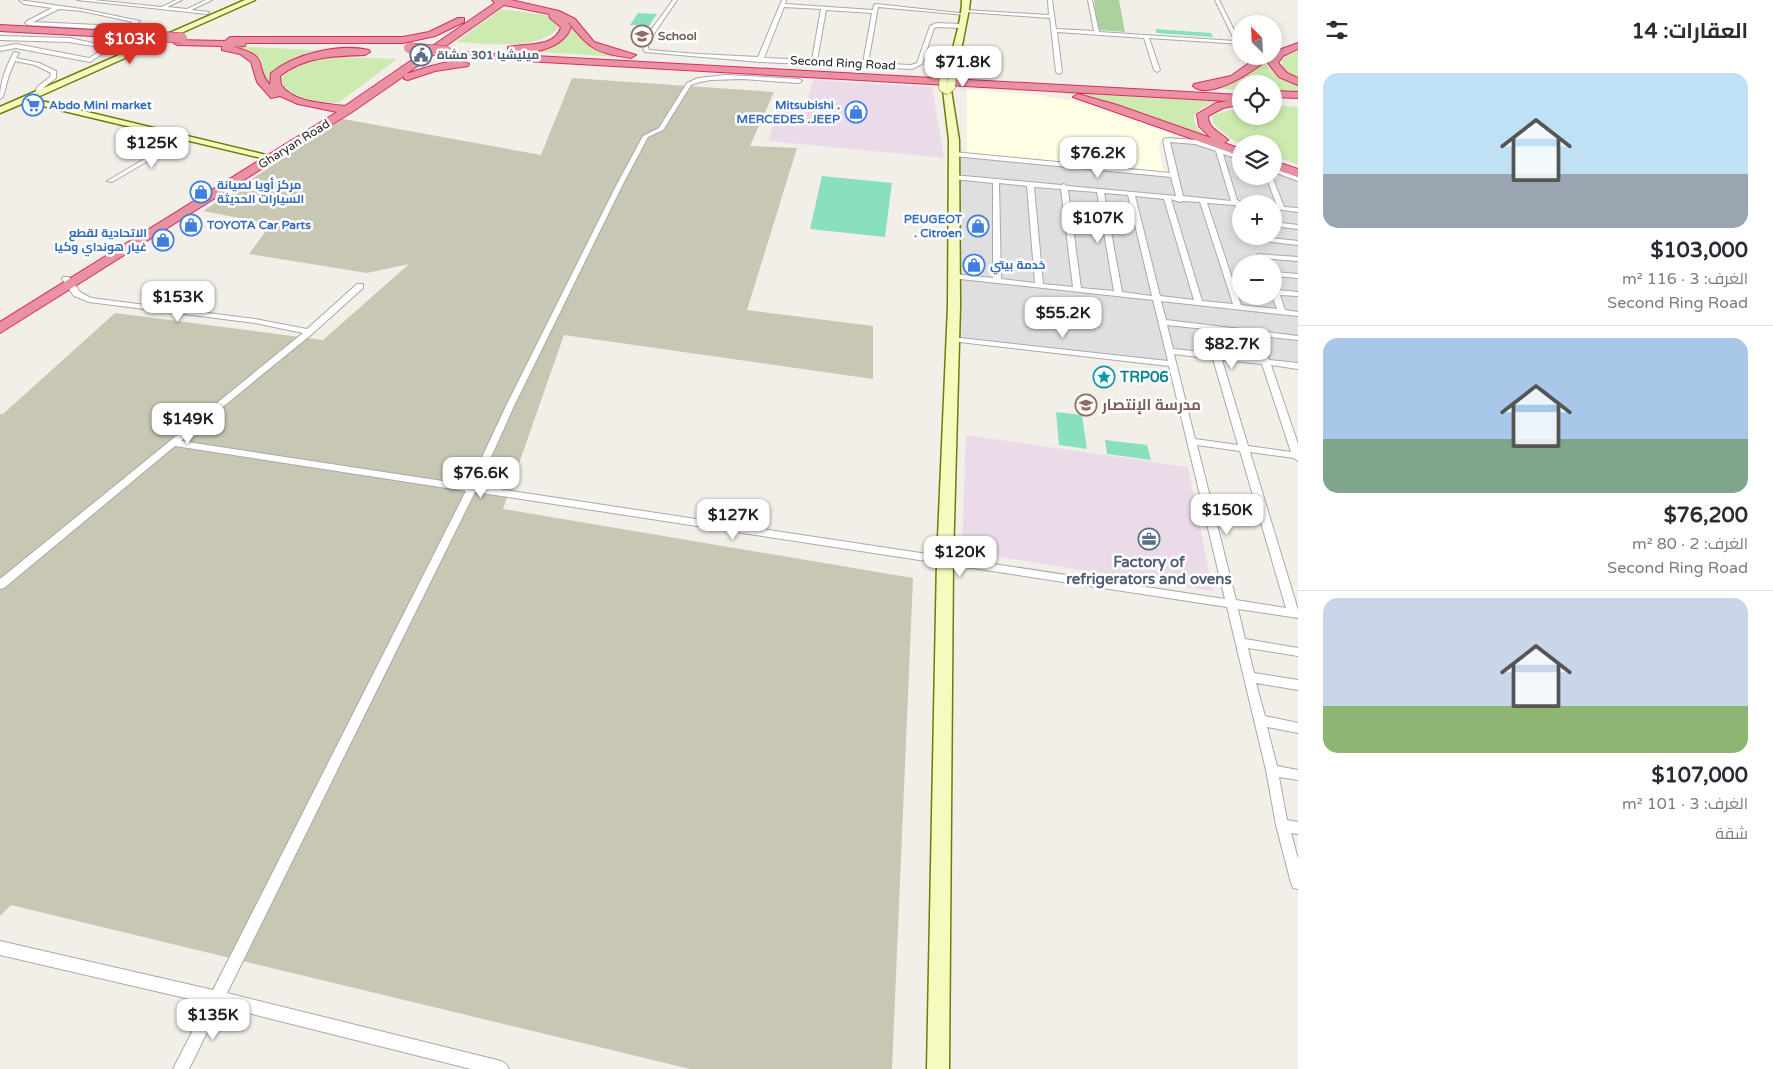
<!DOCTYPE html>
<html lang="ar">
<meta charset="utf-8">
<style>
:root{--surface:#fff;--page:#f2f2f3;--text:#2b2b33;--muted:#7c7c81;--line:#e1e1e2;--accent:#d93025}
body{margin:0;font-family:"Varela Round",Cairo,sans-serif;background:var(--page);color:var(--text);direction:rtl;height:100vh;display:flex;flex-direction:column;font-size:19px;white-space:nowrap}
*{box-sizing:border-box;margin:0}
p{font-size:16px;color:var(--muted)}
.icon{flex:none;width:28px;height:28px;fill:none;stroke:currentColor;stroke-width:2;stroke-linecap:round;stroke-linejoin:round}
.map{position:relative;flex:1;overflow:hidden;direction:ltr}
.details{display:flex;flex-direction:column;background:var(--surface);width:475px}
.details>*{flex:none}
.needle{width:32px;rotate:336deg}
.fabs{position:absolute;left:1232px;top:15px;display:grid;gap:10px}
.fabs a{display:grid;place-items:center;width:50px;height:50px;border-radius:50%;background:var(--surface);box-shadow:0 2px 8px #0003;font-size:25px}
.price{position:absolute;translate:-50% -42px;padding:0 11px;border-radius:10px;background:#fff;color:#222;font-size:16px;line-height:32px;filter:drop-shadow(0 1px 2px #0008)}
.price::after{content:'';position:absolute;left:50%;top:30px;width:15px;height:11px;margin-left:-8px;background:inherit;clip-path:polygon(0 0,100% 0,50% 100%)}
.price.on{background:var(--accent);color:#fff}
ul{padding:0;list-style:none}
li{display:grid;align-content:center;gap:10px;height:265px;padding:0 25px}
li+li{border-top:1px solid var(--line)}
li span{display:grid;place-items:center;height:155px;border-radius:15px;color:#555}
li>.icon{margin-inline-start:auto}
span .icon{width:90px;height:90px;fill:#fffc;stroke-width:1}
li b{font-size:21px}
h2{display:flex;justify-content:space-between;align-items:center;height:60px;padding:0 25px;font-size:21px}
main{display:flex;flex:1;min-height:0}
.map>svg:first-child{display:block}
</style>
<main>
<section class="details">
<h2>العقارات: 14<svg class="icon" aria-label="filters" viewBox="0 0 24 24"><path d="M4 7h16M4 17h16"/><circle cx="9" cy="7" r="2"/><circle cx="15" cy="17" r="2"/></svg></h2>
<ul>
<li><span style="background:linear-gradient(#bfe0f5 65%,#9aa5b1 0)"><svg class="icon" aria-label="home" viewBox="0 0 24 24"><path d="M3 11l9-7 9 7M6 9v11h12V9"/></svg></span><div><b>$103,000</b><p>الغرف: 3 · 116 m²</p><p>Second Ring Road</p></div></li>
<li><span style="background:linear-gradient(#a9c7e8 65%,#7fa58c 0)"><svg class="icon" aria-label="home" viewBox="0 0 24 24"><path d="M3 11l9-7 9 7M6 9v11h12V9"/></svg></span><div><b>$76,200</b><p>الغرف: 2 · 80 m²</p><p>Second Ring Road</p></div></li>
<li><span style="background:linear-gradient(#c9d6e8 70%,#8fb573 0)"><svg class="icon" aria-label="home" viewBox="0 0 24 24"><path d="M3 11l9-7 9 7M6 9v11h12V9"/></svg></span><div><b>$107,000</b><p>الغرف: 3 · 101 m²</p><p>شقة</p></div></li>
</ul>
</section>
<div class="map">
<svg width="1298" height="1069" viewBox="0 0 1298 1069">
<rect width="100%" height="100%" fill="#f2efe9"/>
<path fill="#e0dfdf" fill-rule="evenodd" d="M1168,141L1196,143L1241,159V176H1274V171L1298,180V365L1170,351L1172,364L951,339L954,154L1174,175ZM1241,204H1274V236H1241ZM1241,264H1274V296H1241Z"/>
<path fill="#ebdbe8" d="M813,80L932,87L944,158L768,141L779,108L804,111Z
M966,435L1188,467L1213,591L962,551Z"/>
<path fill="#ffffe5" d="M967,89L1037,95L1088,104L1174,133L1158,143L1164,172L967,156Z"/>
<path fill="#c7c7b4" d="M572,78L774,92L750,146L797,148L747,310L873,326V379L564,335L503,509L913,578L892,1069H690L11,905L0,916V414H3L115,313L323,340L409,264L367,273L249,254L271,224L203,211L343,119L541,155Z"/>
<path fill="#cdebb0" d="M501,9L546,15L559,23V27C539,52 485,43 456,42Z
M570,23L590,45L623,55L619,57L508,50C524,49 563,45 571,30Z
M216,45L345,52L324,53L272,73L269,85C265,78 264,70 260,62C253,48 229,47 216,45Z
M1298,51V80L1282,71V59Z
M1269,56L1266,65L1277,75L1298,84V93L1274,91V84H1241V90L1195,87L1225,84L1246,76Z
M336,57L397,59L338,103L315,102L300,98L288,94L278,83C291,63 313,60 336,57Z
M1047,89L1241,99V100C1229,100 1186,104 1195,124C1199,134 1216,140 1224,145L1111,105Z
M1274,105L1298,107V165L1274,156V144C1239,144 1239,148 1213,123V115L1241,107V116H1274Z"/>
<path fill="#add19e" d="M1094,0H1119L1125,32L1098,30Z"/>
<path fill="#88e0be" d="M638,13L657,14L649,26L630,25Z
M1155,29L1211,33L1213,37L1157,33Z
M822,176L892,183L885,237L810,229Z
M1056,412L1082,415L1087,449L1059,445Z
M1105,440L1147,445L1151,460L1107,454Z"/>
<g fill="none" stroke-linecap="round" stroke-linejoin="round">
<g stroke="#a9a9a9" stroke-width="2">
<path id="street" d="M19,0L82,9L140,21L132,27L119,30L28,25L25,23L27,21L52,8L24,4ZM59,9L82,11L133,22L128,25L119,26L33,22Z
M77,0H93L162,7L176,0H182L167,7L187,9L206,0H212L191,10L209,12L207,14Z
M673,0H677L647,44L649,50L698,54L758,57L782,0H786L785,4L873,10L874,5L876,4L968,14L966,15L878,7L868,63L911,65L917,63L930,26L936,23L961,24L964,26L961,28L937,27L934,28L922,64L912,69L760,62L645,52L641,44ZM784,7L821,9L812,60L764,58ZM826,10L872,13L863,63L817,60Z
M1048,0H1052L1056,29L1094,31L1088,0H1092L1099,32L1235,41L1215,0H1219L1241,44L1149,38L1160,70L1157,72L1154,70L1144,38L1057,32L1062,72L1059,74L1056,72L1050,18L966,12L964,11L966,10L1049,15Z
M0,36L69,38L113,47L90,62L16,48L0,51V47L16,44L89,58L105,48L69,42L0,40Z
M14,52L19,53L16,58L39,63L56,71V78L42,89L39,94H35L37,87L50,77L51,73L35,65L15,61L9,75L3,97L0,99C0,81 6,67 14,52Z
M726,75L799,79L802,81L799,83L742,79L711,80L700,82L691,85L663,130L648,137L622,186L514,406L478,486L1225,599L1169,366L951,341L947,339L951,337L1168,361L1153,300L951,278L950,276L954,274L993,278V183L953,179L950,177L953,175L1061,185L1064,184L1067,186L1176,196L1171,177L954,156L951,154L954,152L1170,173L1163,140L1166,138L1196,140L1241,156V160L1223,154L1237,200L1244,204H1241V210L1238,209L1235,205L1207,203L1241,305L1277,309L1272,296H1274V288L1278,290L1298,292V296L1280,295L1285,310L1298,312V316L1161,301L1166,320L1298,336V340L1261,336L1269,360L1298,363V369L1271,365L1298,444V461L1294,458L1250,452L1298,610V618L1238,609L1245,639L1298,648V656L1248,648L1254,673L1298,680V690L1256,683L1265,716L1298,723V733L1267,727L1277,766L1298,770V780L1279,777L1287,820L1298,822V834L1291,833L1298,859V889L1293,888L1291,883L1276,825L1266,770L1227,607L475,492L227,993L501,1061L506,1064L509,1069H471L220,1006L189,1069H173L207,1003L0,955V941L213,990L466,491L175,446L4,588L0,589V579L303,333L255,323L89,302L74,296L62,279L63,277H69L80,292L91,298L255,319L307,329L357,284H363V288L312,334L181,441L469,485L506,406L616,186L643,136L659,128L687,83L698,78ZM1170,142L1195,144L1216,151L1231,201L1183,196ZM999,183L1027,186L1035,283L1001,279ZM1034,187L1061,189L1073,287L1043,284ZM1068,190L1097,192L1114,291L1081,288ZM1104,193L1128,195L1152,296L1122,292ZM1135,196L1164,199L1194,300L1160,296ZM1171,199L1180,202L1183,201L1200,202L1233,304L1202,301ZM1167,325L1205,329L1212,353L1173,349ZM1213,330L1253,335L1261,359L1220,354ZM1174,354L1213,359L1238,445L1195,439ZM1222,360L1262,364L1291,452L1248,446ZM1197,445L1240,451L1286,608L1236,600Z
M182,137L187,138L112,182L107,181Z
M1274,168L1298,177V181L1274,172Z
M1266,176H1272L1284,207L1298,208V212L1275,209L1274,208L1277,206Z
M1274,222L1298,225V229L1274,226Z
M1251,236L1298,241V245L1254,240L1250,238Z
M1258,254L1298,257V261L1261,258L1257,256Z
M1274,272L1298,274V278L1274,276Z"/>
</g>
<g stroke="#707d05" stroke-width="3">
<path id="secondary" d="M245,0H255L33,99L266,155V159L26,102L0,113V107Z
M962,0H970L969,9L957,71L953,73L949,71C951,47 962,24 962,0Z
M947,87L951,90L959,140L960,306L953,560L949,1069H927L937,560L948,306L949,140L943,90Z"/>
</g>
<g stroke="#dc2a67" stroke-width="2">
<path id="highway" d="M492,0H511L559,11L575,19L594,42L636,55L631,58C595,52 592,51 569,23L567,22L571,26C565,49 529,56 508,51V47C526,43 555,48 561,27L550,18L549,14L504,5L406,74C419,70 458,55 469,64L468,66L435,71L408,80L404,79V76L352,112L0,333V322L337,112L298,104L280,96L271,98L257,82L251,62L240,54L222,50V46L177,45L172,42L174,40L225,41L230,37H403L429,32L458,18H464V22L435,36L403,43H246L245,46L233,47C272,56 253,66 270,85L271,73C294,54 339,43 369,50L370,52L365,55C335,56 305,56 280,76L281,85C294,103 324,103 345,106L495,3Z
M0,25L148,33L153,36L148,39L0,31Z
M1298,43V49L1283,56L1278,63L1287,73L1298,78V85L1279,77L1268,63L1276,51Z
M443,51L1241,95V101H1238V105L1223,108L1208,116C1208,129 1220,132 1228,140L1224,143L1241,149V156L1073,97L1078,94L1117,105L1211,138L1199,126L1197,114L1216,103L1228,101L439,56V52Z
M1259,56H1270C1258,70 1209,101 1193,86L1194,84L1231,76Z
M1274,91L1298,92V98L1274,97Z
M1274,161L1298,169V177L1274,169Z"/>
</g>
<use href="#street" fill="#fff" fill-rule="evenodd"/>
<use href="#secondary" fill="#f7fabf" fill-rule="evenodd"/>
<use href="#highway" fill="#e892a2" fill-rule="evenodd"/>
<g stroke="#707d05" stroke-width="9" stroke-linecap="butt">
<path id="secondary-bridge" d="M944,71L943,88L947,90L951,87L953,71"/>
</g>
<g stroke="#dc2a67" stroke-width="11" stroke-linecap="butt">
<path id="highway-bridge" d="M148,36L182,38
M409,48L447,51"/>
</g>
<use href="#secondary-bridge" stroke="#f7fabf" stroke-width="8"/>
<use href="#highway-bridge" stroke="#e892a2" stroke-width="10"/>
</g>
<defs>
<g id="school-ring" transform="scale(1.125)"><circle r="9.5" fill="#fff" stroke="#8d6e63" stroke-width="1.5"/><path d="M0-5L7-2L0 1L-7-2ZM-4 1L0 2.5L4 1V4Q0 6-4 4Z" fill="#8d6e63"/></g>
<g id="civic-ring" transform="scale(1.125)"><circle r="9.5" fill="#fff" stroke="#5c6f8a" stroke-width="1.5"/><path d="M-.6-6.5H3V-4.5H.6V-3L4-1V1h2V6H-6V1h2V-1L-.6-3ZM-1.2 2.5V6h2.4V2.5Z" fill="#5c6f8a"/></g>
<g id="supermarket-ring" transform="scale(1.125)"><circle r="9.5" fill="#fff" stroke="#3f7fe0" stroke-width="1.5"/><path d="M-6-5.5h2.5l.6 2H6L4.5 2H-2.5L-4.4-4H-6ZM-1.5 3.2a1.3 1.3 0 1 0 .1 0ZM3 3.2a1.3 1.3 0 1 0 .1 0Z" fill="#3f7fe0"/></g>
<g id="shop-ring" transform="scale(1.125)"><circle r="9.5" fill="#fff" stroke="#3f7fe0" stroke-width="1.5"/><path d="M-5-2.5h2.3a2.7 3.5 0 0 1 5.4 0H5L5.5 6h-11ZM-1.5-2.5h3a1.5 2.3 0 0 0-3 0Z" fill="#3f7fe0"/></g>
<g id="sight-ring" transform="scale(1.125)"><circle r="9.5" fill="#fff" stroke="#0f9aa8" stroke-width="1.5"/><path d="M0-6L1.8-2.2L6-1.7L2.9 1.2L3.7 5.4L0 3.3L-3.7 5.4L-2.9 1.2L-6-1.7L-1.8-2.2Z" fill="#0f9aa8"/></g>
<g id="office-ring" transform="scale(1.125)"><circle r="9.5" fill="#fff" stroke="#5c6f8a" stroke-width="1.5"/><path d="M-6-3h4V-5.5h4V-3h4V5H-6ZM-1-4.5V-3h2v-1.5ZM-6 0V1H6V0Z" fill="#5c6f8a"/></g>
</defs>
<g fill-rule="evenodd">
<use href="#school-ring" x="642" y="36"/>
<use href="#civic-ring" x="421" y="55"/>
<use href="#supermarket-ring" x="33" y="105"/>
<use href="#shop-ring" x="856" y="112"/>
<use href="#shop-ring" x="201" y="192"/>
<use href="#shop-ring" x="191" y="225"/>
<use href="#shop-ring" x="978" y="226"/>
<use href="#shop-ring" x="163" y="240"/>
<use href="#shop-ring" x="974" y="265"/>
<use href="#sight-ring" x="1104" y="377"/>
<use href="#school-ring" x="1086" y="405"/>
<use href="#office-ring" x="1149" y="539"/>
</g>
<g text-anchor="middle" stroke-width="5" stroke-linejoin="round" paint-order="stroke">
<g font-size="12" font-weight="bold" fill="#785e54" stroke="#fff" text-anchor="start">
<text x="658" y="40">School</text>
</g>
<g font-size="12" font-weight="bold" fill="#4e5e75" stroke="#fff" text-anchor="start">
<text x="437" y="59">ميليشيا 301 مشاة</text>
</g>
<g font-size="12" fill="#222" stroke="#fff">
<text transform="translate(843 63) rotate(3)" y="4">Second Ring Road</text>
<text transform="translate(294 144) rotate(-32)" y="4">Gharyan Road</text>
</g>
<g font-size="12" font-weight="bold" fill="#366cbe" stroke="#fff" text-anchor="start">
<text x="49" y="109">Abdo Mini market</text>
<text x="840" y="109" text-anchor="end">Mitsubishi .<tspan x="840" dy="14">MERCEDES .JEEP</tspan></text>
<text x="217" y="189">مركز أويا لصيانة<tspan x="217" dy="14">السيارات الحديثة</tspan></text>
<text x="962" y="223" text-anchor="end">PEUGEOT<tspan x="962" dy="14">. Citroen</tspan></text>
<text x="207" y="229">TOYOTA Car Parts</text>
<text x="147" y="237" text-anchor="end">الاتحادية لقطع<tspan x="147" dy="14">غيار هونداي وكيا</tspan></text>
<text x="990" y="269">خدمة بيتي</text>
</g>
<g font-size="15" font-weight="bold" fill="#0d838f" stroke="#fff" text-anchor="start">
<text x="1120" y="382">TRP06</text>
</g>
<g font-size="15" font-weight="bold" fill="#785e54" stroke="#fff" text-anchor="start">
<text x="1102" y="410">مدرسة الإنتصار</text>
</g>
<g font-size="15" font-weight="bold" fill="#4e5e75" stroke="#fff">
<text x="1149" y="567">Factory of<tspan x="1149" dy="17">refrigerators and ovens</tspan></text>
</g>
</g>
</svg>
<div class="fabs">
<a><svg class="needle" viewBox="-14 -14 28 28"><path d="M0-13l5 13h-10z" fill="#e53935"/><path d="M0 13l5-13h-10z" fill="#7c7c81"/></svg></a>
<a><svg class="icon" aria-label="locate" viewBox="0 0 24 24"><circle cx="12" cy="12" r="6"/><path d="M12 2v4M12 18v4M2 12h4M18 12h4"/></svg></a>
<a><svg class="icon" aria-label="layers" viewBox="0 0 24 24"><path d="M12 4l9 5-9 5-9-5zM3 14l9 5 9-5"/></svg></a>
<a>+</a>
<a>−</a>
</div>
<b class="price on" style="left:130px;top:65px">$103K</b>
<b class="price" style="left:963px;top:88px">$71.8K</b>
<b class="price" style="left:152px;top:169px">$125K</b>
<b class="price" style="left:1098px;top:179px">$76.2K</b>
<b class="price" style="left:1098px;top:244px">$107K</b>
<b class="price" style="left:178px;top:323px">$153K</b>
<b class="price" style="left:1063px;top:339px">$55.2K</b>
<b class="price" style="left:1232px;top:370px">$82.7K</b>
<b class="price" style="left:188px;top:445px">$149K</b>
<b class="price" style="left:481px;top:499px">$76.6K</b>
<b class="price" style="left:1227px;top:536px">$150K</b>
<b class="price" style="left:733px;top:541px">$127K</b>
<b class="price" style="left:960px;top:578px">$120K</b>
<b class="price" style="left:213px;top:1041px">$135K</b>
</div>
</main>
